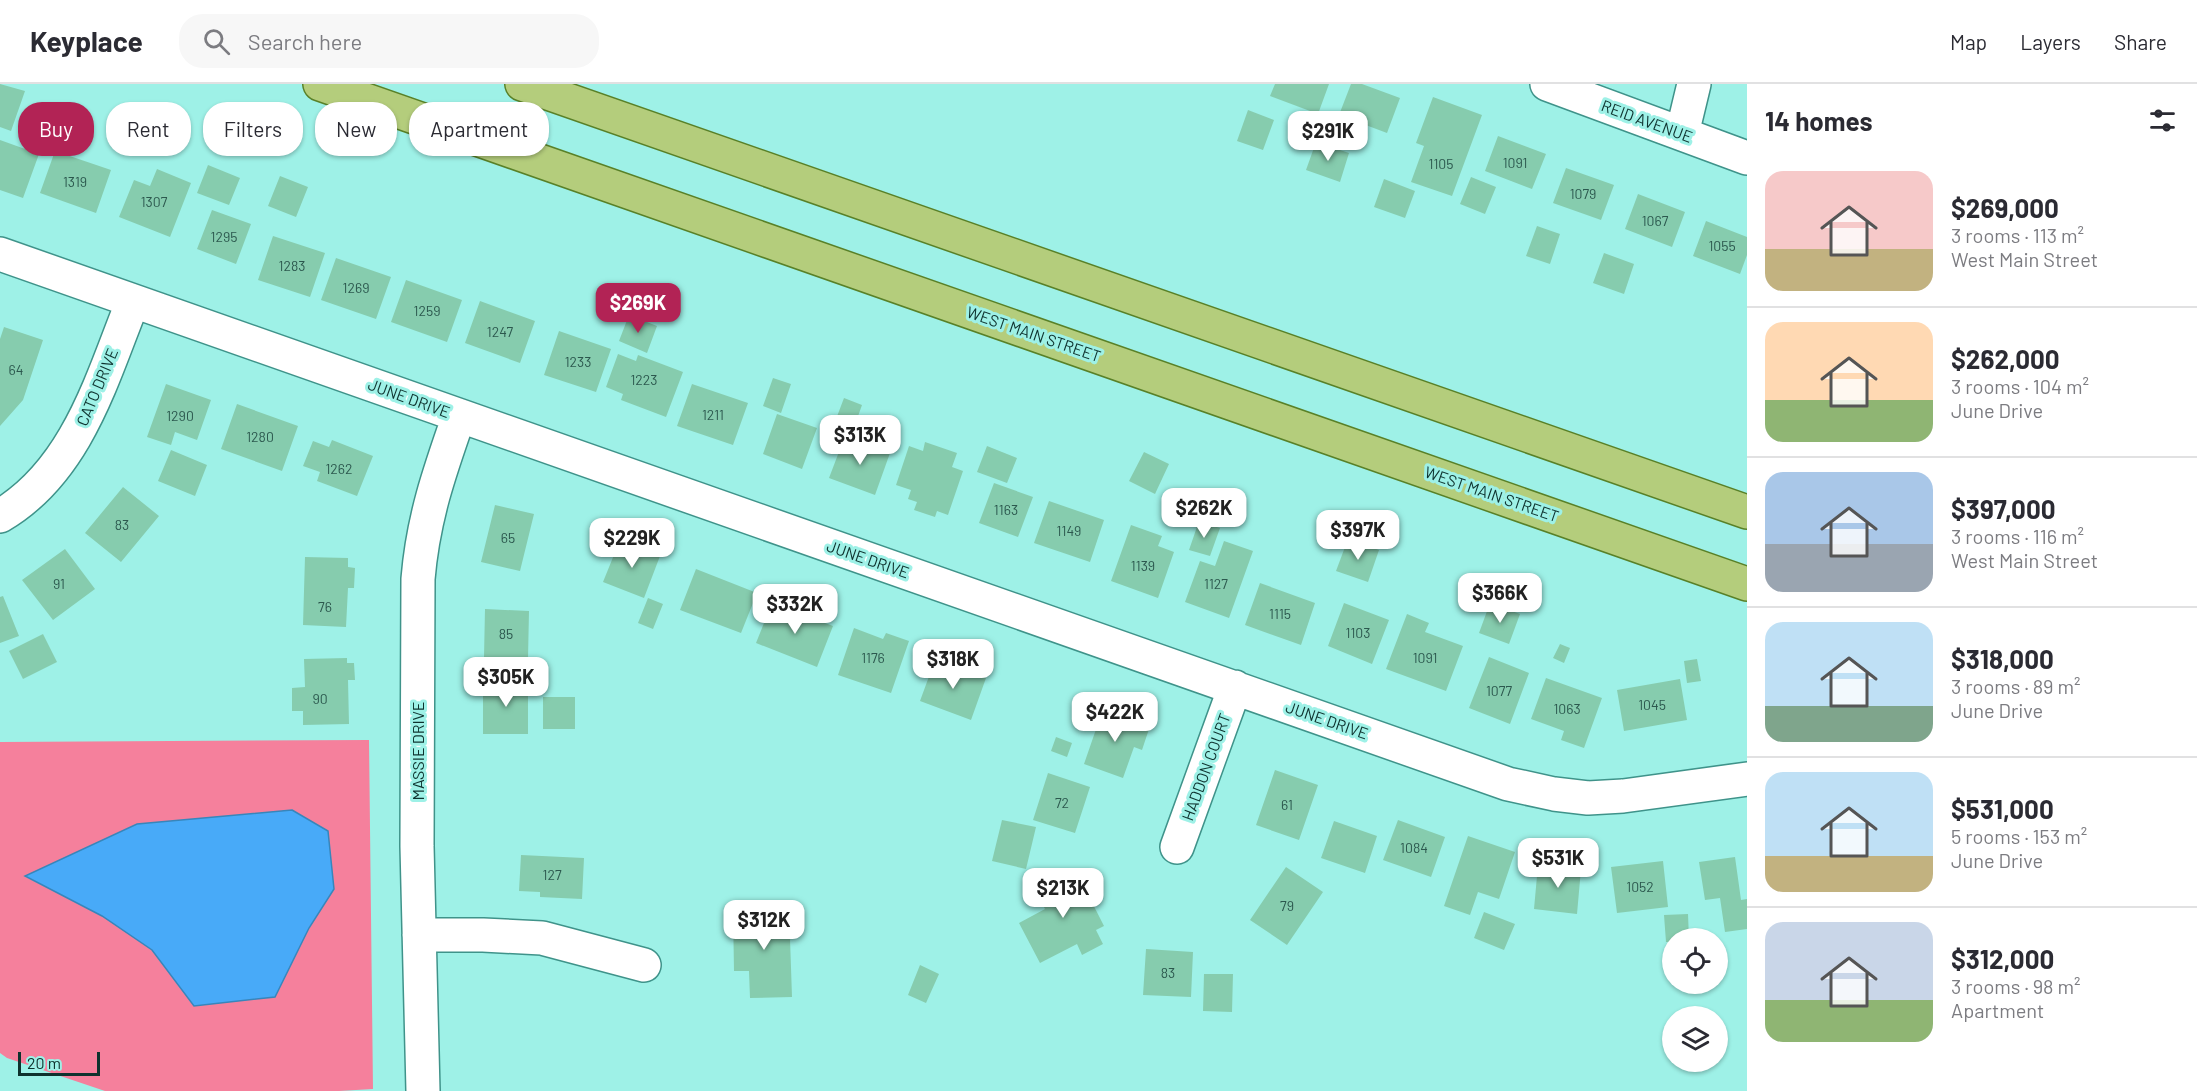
<!DOCTYPE html>
<meta charset="utf-8">
<style>
:root{--surface:#fff;--page:#f7f7f7;--text:#2b2b33;--muted:#7c7c81;--line:#e1e1e2;--accent:#b22355}
body{margin:0;font-family:Barlow,sans-serif;background:var(--page);color:var(--text);height:100vh;display:flex;flex-direction:column;font-size:22px;white-space:nowrap}
*{box-sizing:border-box;margin:0}
p{font-size:20px;color:var(--muted)}
.icon{flex:none;width:33px;height:33px;fill:none;stroke:currentColor;stroke-width:2;stroke-linecap:round;stroke-linejoin:round}
.map{position:relative;flex:1;overflow:hidden}
.drawer{display:flex;flex-direction:column;background:var(--surface);width:450px}
.drawer>*{flex:none}
.guide{position:absolute;left:18px;top:18px;width:570px;height:54px;display:flex;gap:12px}
.tools{position:absolute;left:1662px;top:844px;display:grid;gap:12px}
.tools a{display:grid;place-items:center;width:66px;height:66px;border-radius:50%;background:var(--surface);box-shadow:0 2px 4px #0004;font-size:30px}
.scale{position:absolute;left:18px;bottom:15px;width:82px;box-sizing:border-box;padding-left:6px;border:3px solid #0e322e;border-top:0;font-size:16px;line-height:21px;white-space:nowrap;color:#0e322e;-webkit-text-stroke:4px #9ef1e7;paint-order:stroke}
.price{position:absolute;translate:-50% -51px;padding:0 14px;border-radius:12px;background:#fff;color:#222;font-size:20px;line-height:39px;filter:drop-shadow(0 2px 3px #0008)}
.price::after{content:'';position:absolute;left:50%;top:36px;width:18px;height:14px;margin-left:-9px;background:inherit;clip-path:polygon(0 0,100% 0,50% 100%)}
.price.on{background:var(--accent);color:#fff}
ul{padding:0;list-style:none}
li{display:flex;align-items:center;gap:18px;height:150px;padding:0 18px}
li+li{border-top:2px solid var(--line)}
li span{display:grid;place-items:center;flex:none;width:168px;height:120px;border-radius:18px;color:#555}
li>.icon{margin-inline-start:auto}
span .icon{width:72px;height:72px;fill:#fffc;stroke-width:1}
li b{font-size:26px}
h2{display:flex;justify-content:space-between;align-items:center;height:72px;padding:0 18px;font-size:26px}
.chip{padding:0 21px;border-radius:24px;background:var(--surface);box-shadow:0 2px 4px #0004;font-size:21px;line-height:54px}
.chip.on{background:var(--accent);color:#fff}
header{display:flex;align-items:center;gap:36px;box-sizing:border-box;height:84px;padding:0 30px;background:var(--surface);border-bottom:2px solid var(--line)}
header strong{font-size:28px}
nav{display:flex;gap:33px;margin-inline-start:auto;font-size:21px}
.search{width:420px;height:54px;background:var(--page);display:flex;align-items:center;gap:15px;box-sizing:border-box;padding:0 21px;border-radius:24px;color:var(--muted);font-size:22px}
main{display:flex;flex:1;min-height:0}
.map>svg:first-child{display:block}
</style>
<header>
<strong>Keyplace</strong>
<div class="search"><svg class="icon" aria-label="search" viewBox="0 0 24 24"><circle cx="10" cy="10" r="6"/><path d="M15 15l6 6"/></svg>Search here</div>
<nav><a>Map</a><a>Layers</a><a>Share</a></nav>
</header>
<main>
<div class="map">
<svg width="1747" height="1007" viewBox="0 0 1747 1007">
<rect width="100%" height="100%" fill="#9ef1e7"/>
<path fill="#f5809c" fill-rule="evenodd" d="M369,656L373,1005L339,1007H105L7,974L0,969V658ZM137,740L334,805L309,844L194,922L152,866L103,832L26,793Z"/>
<path fill="#48aaf8" stroke="#3786bb" stroke-width="1.5" d="M292,726L328,747L334,805L309,844L275,913L194,922L152,866L102,832L25,792L137,740Z"/>
<path fill="#86ccae" d="M0,0L25,7L11,47L0,43Z
M1275,0H1329L1318,30L1270,12Z
M1351,0H1362L1400,14L1387,49L1339,31Z
M1433,13L1482,31L1452,112L1411,98L1424,62L1416,59Z
M1248,26L1274,36L1263,66L1237,57Z
M145,32L173,42L162,72L134,62Z
M1498,52L1546,70L1532,105L1485,87Z
M0,56L39,70L23,114L0,106Z
M1316,58L1349,69L1340,98L1306,86Z
M55,67L111,86L96,129L40,109Z
M208,81L240,94L229,121L197,109Z
M1566,84L1614,101L1601,136L1553,119Z
M157,85L191,99L170,153L119,133L134,96L150,102Z
M280,92L308,103L296,133L268,122Z
M1471,93L1496,103L1485,130L1460,120Z
M1384,95L1415,107L1405,134L1374,123Z
M1638,110L1685,128L1672,163L1625,145Z
M212,126L251,140L236,180L197,165Z
M1706,137L1747,153V171L1740,190L1693,172Z
M1537,142L1560,150L1550,180L1526,172Z
M273,152L325,169L310,213L258,196Z
M1604,169L1634,180L1624,210L1593,199Z
M336,174L391,193L376,235L321,216Z
M406,196L462,216L447,258L391,238Z
M480,217L535,237L520,279L465,259Z
M629,231L657,242L647,269L619,257Z
M4,243L43,256L23,316L0,342V255Z
M559,247L611,265L596,308L544,291Z
M618,270L636,277L638,271L683,288L666,333L621,316L623,310L606,303Z
M773,294L791,300L781,329L763,322Z
M166,300L211,316L197,356L175,348L171,361L147,353Z
M692,300L748,319L733,361L677,342Z
M844,314L862,321L852,349L833,343Z
M237,320L298,342L282,387L221,365Z
M777,330L817,344L802,385L763,370Z
M845,352L890,369L875,411L829,394Z
M332,356L373,372L357,412L317,397L320,388L303,382L313,357L329,363Z
M925,358L957,369L952,383L963,387L948,431L937,427L935,433L914,426L917,418L908,415L911,406L896,401L909,362L923,367Z
M987,362L1017,374L1007,399L977,388Z
M171,366L207,381L195,412L158,397Z
M1144,368L1169,380L1155,410L1129,397Z
M994,399L1033,413L1018,453L979,439Z
M123,403L159,432L121,478L85,449Z
M1049,417L1104,436L1090,478L1034,459Z
M495,421L534,430L520,487L481,478Z
M1199,437L1220,444L1210,472L1189,466Z
M1131,441L1162,452L1158,462L1174,468L1158,514L1111,497Z
M1348,455L1379,466L1368,498L1336,487Z
M620,456L660,472L644,514L603,498Z
M1224,457L1253,467L1229,534L1185,518L1200,477L1215,482Z
M65,465L95,505L53,536L22,496Z
M305,473L348,474V483L355,484L354,504H348L346,543L303,541Z
M696,485L757,509L741,549L680,526Z
M1260,499L1315,519L1301,561L1245,541Z
M3,512L19,552L0,559V513Z
M648,514L663,520L653,545L638,539Z
M772,519L833,542L817,583L756,559Z
M1344,519L1389,536L1372,580L1328,562Z
M1490,519L1520,530L1509,560L1479,549Z
M485,525L529,527L528,574L484,573Z
M1407,530L1429,539L1425,548L1463,562L1446,607L1386,585Z
M854,544L883,555L886,549L909,557L891,609L838,591Z
M43,550L57,578L23,595L9,567Z
M1560,560L1570,564L1564,579L1553,574Z
M1489,573L1529,589L1510,640L1469,624Z
M347,574V579H354L355,596H348L349,640L303,641V627H292V604L305,603L304,575Z
M1697,575L1701,597L1687,599L1684,577Z
M935,576L986,594L971,636L920,617Z
M1546,594L1602,614L1584,664L1561,656L1564,647L1531,635Z
M1680,595L1687,636L1624,647L1617,606Z
M483,599H528V650H483Z
M543,613H575V645H543Z
M1103,625L1150,642L1142,666L1134,663L1123,694L1084,680Z
M1056,653L1072,659L1067,673L1051,667Z
M1275,686L1318,701L1299,756L1256,741Z
M1048,689L1090,703L1075,749L1033,736Z
M1002,736L1036,743L1026,785L992,777Z
M1398,736L1445,753L1431,793L1383,776Z
M1334,737L1377,752L1365,789L1321,774Z
M1468,752L1515,768L1499,815L1478,808L1470,831L1444,822Z
M521,771L584,774L582,815L540,813V808L519,807Z
M1735,773L1741,816L1747,815V845L1725,848L1720,814L1705,816L1699,778Z
M1663,777L1668,823L1617,829L1611,783Z
M1538,781L1581,785L1577,830L1534,825Z
M1286,783L1323,808L1287,861L1250,836Z
M1075,785L1104,842L1096,846L1103,860L1082,871L1077,860L1040,879L1019,839L1045,825L1035,806Z
M789,825L792,913L750,914L749,887H734L733,826Z
M1484,828L1515,840L1504,866L1474,854Z
M1688,830L1689,855H1672V858H1666L1664,831Z
M1146,865L1193,868L1191,913L1143,911Z
M920,881L939,890L926,919L908,911Z
M1204,890H1233L1232,928L1203,927Z"/>
<g fill="none" stroke-linecap="round" stroke-linejoin="round">
<g stroke="#3f938a" stroke-width="36">
<path id="minor" d="M1547,0L1747,74
M1682,50L1694,0
M0,170L1508,700L1554,710L1588,714L1623,712L1747,695
M0,432C77,387 102,294 133,217
M1177,763L1235,603
M419,851H483L542,854L644,881
M423,1007L417,762L418,495C423,435 439,389 459,332"/>
</g>
<g stroke="#598128" stroke-width="36">
<path id="major" d="M320,0L1747,500
M522,0L1747,428"/>
</g>
<use href="#minor" stroke="#fff" stroke-width="33"/>
<use href="#major" stroke="#b4cd7c" stroke-width="33"/>
</g>
<g text-anchor="middle" stroke-width="6" stroke-linejoin="round" paint-order="stroke">
<g font-size="14" fill="#2c584e">
<text x="1515" y="84">1091</text>
<text x="1441" y="85">1105</text>
<text x="75" y="103">1319</text>
<text x="1583" y="115">1079</text>
<text x="154" y="123">1307</text>
<text x="1655" y="142">1067</text>
<text x="224" y="158">1295</text>
<text x="1722" y="167">1055</text>
<text x="292" y="187">1283</text>
<text x="356" y="209">1269</text>
<text x="427" y="232">1259</text>
<text x="500" y="253">1247</text>
<text x="578" y="283">1233</text>
<text x="16" y="291">64</text>
<text x="644" y="301">1223</text>
<text x="713" y="336">1211</text>
<text x="180" y="337">1290</text>
<text x="260" y="358">1280</text>
<text x="339" y="390">1262</text>
<text x="1006" y="431">1163</text>
<text x="122" y="446">83</text>
<text x="1069" y="452">1149</text>
<text x="508" y="459">65</text>
<text x="1143" y="487">1139</text>
<text x="59" y="505">91</text>
<text x="1216" y="505">1127</text>
<text x="325" y="528">76</text>
<text x="1280" y="535">1115</text>
<text x="1358" y="554">1103</text>
<text x="506" y="555">85</text>
<text x="873" y="579">1176</text>
<text x="1425" y="579">1091</text>
<text x="1499" y="612">1077</text>
<text x="320" y="620">90</text>
<text x="1652" y="626">1045</text>
<text x="1567" y="630">1063</text>
<text x="1062" y="724">72</text>
<text x="1287" y="726">61</text>
<text x="1414" y="769">1084</text>
<text x="552" y="796">127</text>
<text x="1640" y="808">1052</text>
<text x="1287" y="827">79</text>
<text x="1168" y="894">83</text>
</g>
<g font-size="16" fill="#0e322e" stroke="#9ef1e7">
<text transform="translate(1647 37) rotate(20)" y="6">REID AVENUE</text>
<text transform="translate(1034 250) rotate(19)" y="6">WEST MAIN STREET</text>
<text transform="translate(97 303) rotate(-67)" y="6">CATO DRIVE</text>
<text transform="translate(409 314) rotate(20)" y="6">JUNE DRIVE</text>
<text transform="translate(1492 410) rotate(19)" y="6">WEST MAIN STREET</text>
<text transform="translate(868 475) rotate(19)" y="6">JUNE DRIVE</text>
<text transform="translate(1327 636) rotate(19)" y="6">JUNE DRIVE</text>
<text transform="translate(418 667) rotate(-90)" y="6">MASSIE DRIVE</text>
<text transform="translate(1206 683) rotate(-70)" y="6">HADDON COURT</text>
</g>
</g>
</svg>
<div class="tools">
<a><svg class="icon" aria-label="locate" viewBox="0 0 24 24"><circle cx="12" cy="12" r="6"/><path d="M12 2v4M12 18v4M2 12h4M18 12h4"/></svg></a>
<a><svg class="icon" aria-label="layers" viewBox="0 0 24 24"><path d="M12 4l9 5-9 5-9-5zM3 14l9 5 9-5"/></svg></a>
</div>
<div class="scale">20 m</div>
<b class="price" style="left:1328px;top:78px">$291K</b>
<b class="price on" style="left:638px;top:250px">$269K</b>
<b class="price" style="left:860px;top:382px">$313K</b>
<b class="price" style="left:1204px;top:455px">$262K</b>
<b class="price" style="left:1358px;top:477px">$397K</b>
<b class="price" style="left:632px;top:485px">$229K</b>
<b class="price" style="left:1500px;top:540px">$366K</b>
<b class="price" style="left:795px;top:551px">$332K</b>
<b class="price" style="left:953px;top:606px">$318K</b>
<b class="price" style="left:506px;top:624px">$305K</b>
<b class="price" style="left:1115px;top:659px">$422K</b>
<b class="price" style="left:1558px;top:805px">$531K</b>
<b class="price" style="left:1063px;top:835px">$213K</b>
<b class="price" style="left:764px;top:867px">$312K</b>
<div class="guide">
<a class="chip on">Buy</a>
<a class="chip">Rent</a>
<a class="chip">Filters</a>
<a class="chip">New</a>
<a class="chip">Apartment</a>
</div>
</div>
<section class="drawer">
<h2>14 homes<svg class="icon" aria-label="filters" viewBox="0 0 24 24"><path d="M4 7h16M4 17h16"/><circle cx="9" cy="7" r="2"/><circle cx="15" cy="17" r="2"/></svg></h2>
<ul>
<li><span style="background:linear-gradient(#f6c9c9 65%,#c2b280 0)"><svg class="icon" aria-label="home" viewBox="0 0 24 24"><path d="M3 11l9-7 9 7M6 9v11h12V9"/></svg></span><div><b>$269,000</b><p>3 rooms · 113 m²</p><p>West Main Street</p></div></li>
<li><span style="background:linear-gradient(#ffd9b3 65%,#8fb573 0)"><svg class="icon" aria-label="home" viewBox="0 0 24 24"><path d="M3 11l9-7 9 7M6 9v11h12V9"/></svg></span><div><b>$262,000</b><p>3 rooms · 104 m²</p><p>June Drive</p></div></li>
<li><span style="background:linear-gradient(#a9c7e8 60%,#9aa5b1 0)"><svg class="icon" aria-label="home" viewBox="0 0 24 24"><path d="M3 11l9-7 9 7M6 9v11h12V9"/></svg></span><div><b>$397,000</b><p>3 rooms · 116 m²</p><p>West Main Street</p></div></li>
<li><span style="background:linear-gradient(#bfe0f5 70%,#7fa58c 0)"><svg class="icon" aria-label="home" viewBox="0 0 24 24"><path d="M3 11l9-7 9 7M6 9v11h12V9"/></svg></span><div><b>$318,000</b><p>3 rooms · 89 m²</p><p>June Drive</p></div></li>
<li><span style="background:linear-gradient(#bfe0f5 70%,#c2b280 0)"><svg class="icon" aria-label="home" viewBox="0 0 24 24"><path d="M3 11l9-7 9 7M6 9v11h12V9"/></svg></span><div><b>$531,000</b><p>5 rooms · 153 m²</p><p>June Drive</p></div></li>
<li><span style="background:linear-gradient(#c9d6e8 65%,#8fb573 0)"><svg class="icon" aria-label="home" viewBox="0 0 24 24"><path d="M3 11l9-7 9 7M6 9v11h12V9"/></svg></span><div><b>$312,000</b><p>3 rooms · 98 m²</p><p>Apartment</p></div></li>
</ul>
</section>
</main>
